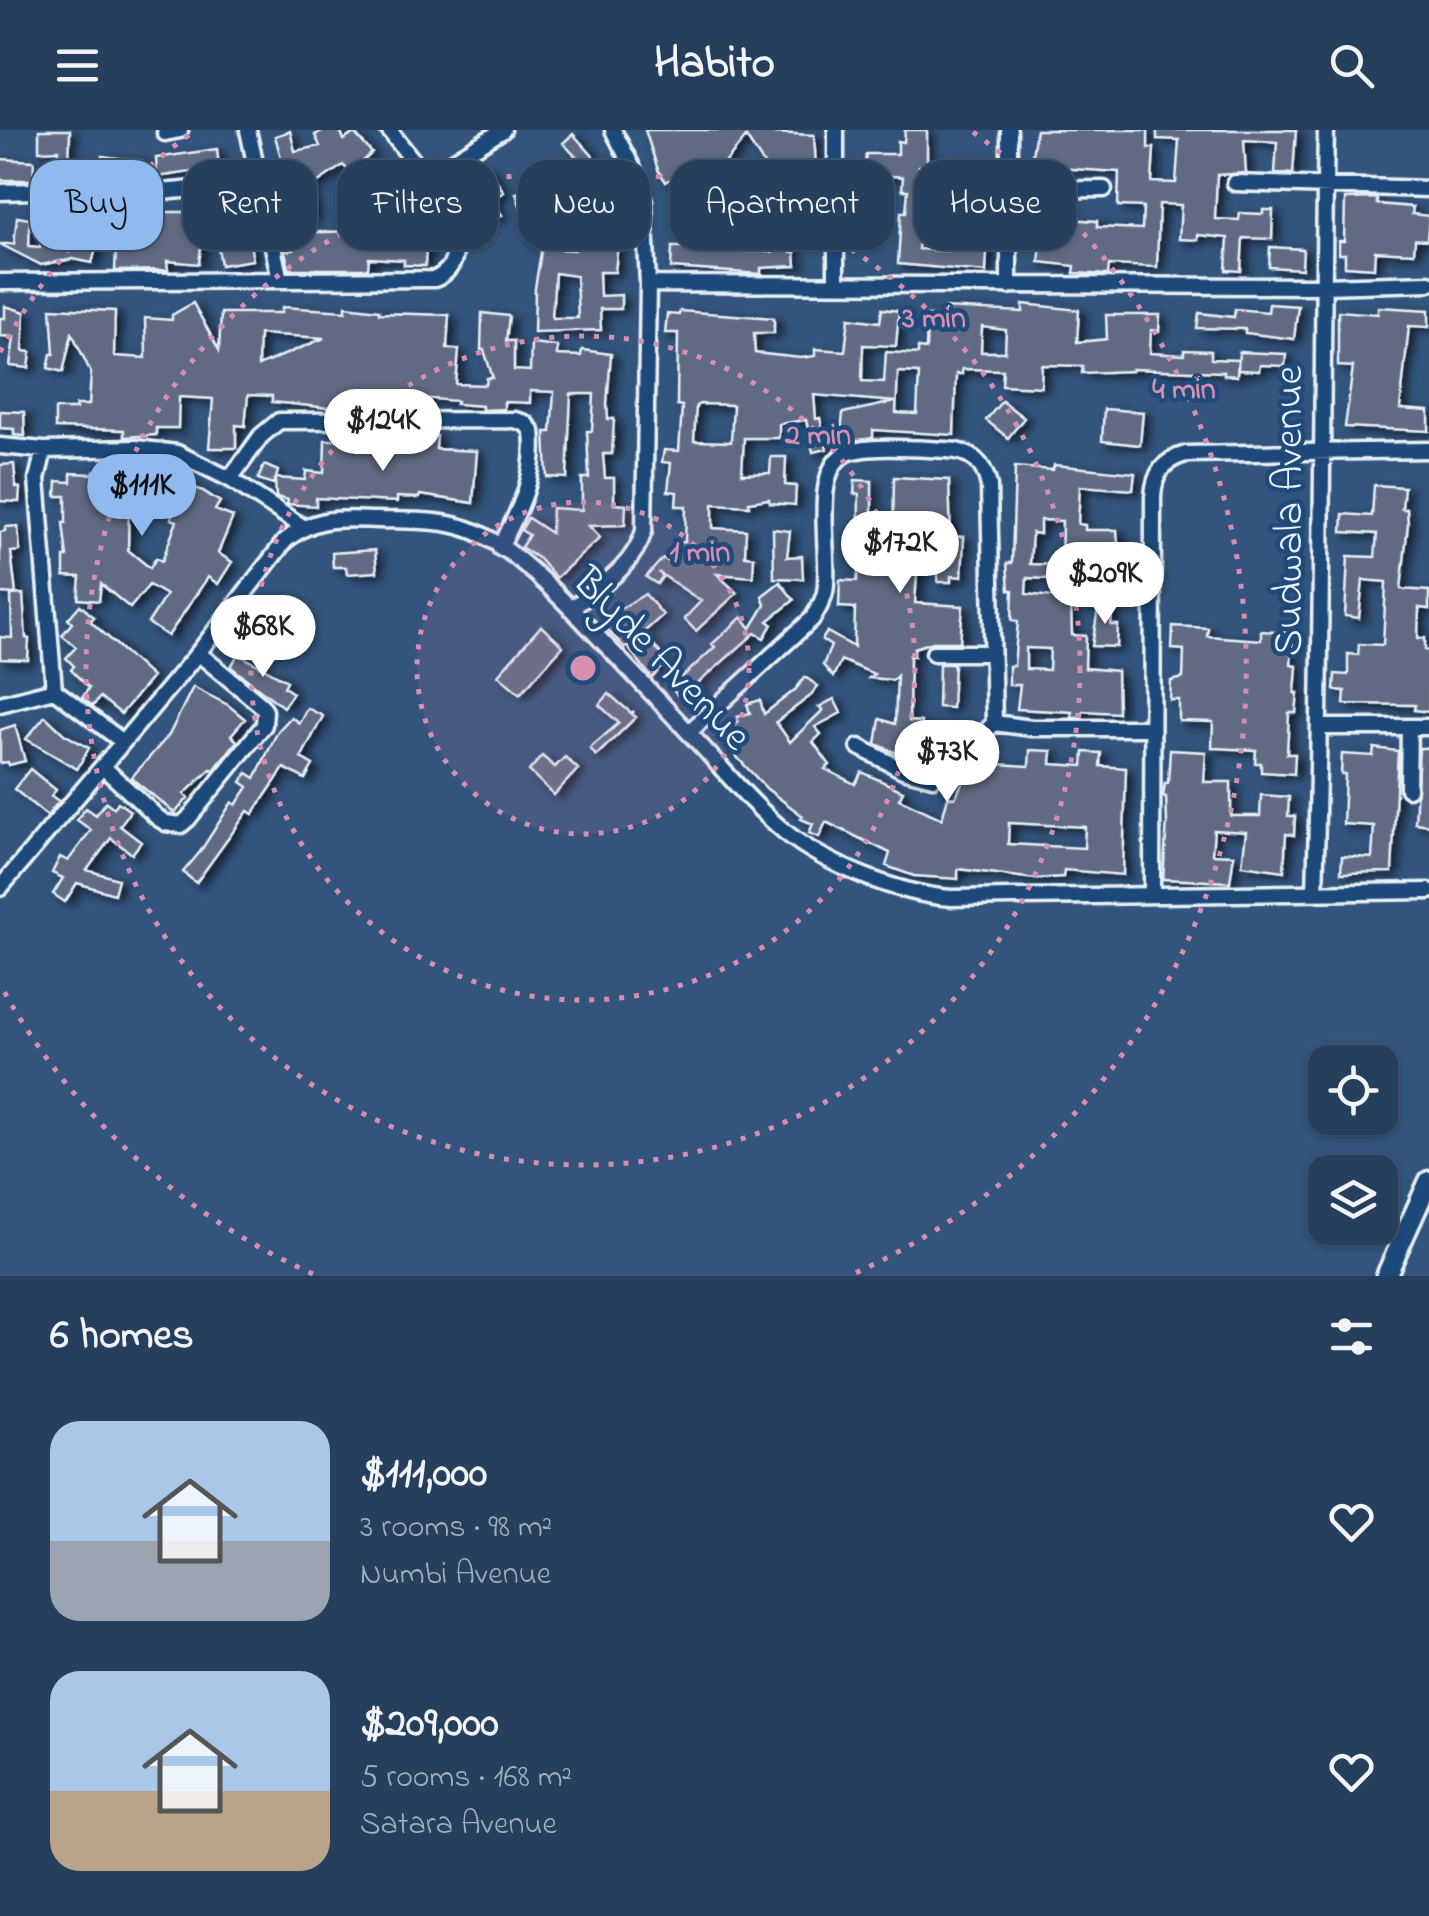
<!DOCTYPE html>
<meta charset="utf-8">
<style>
:root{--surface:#263f5d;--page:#2e4663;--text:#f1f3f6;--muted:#a4afbc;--line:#425872;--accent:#90b9f0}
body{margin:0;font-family:"Indie Flower",sans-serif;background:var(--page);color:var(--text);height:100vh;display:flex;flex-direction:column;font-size:38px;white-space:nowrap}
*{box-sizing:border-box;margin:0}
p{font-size:32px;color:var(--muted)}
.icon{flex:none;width:55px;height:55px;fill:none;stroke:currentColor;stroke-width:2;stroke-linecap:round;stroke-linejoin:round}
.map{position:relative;height:1146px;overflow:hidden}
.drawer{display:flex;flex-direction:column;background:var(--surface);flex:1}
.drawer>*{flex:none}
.banner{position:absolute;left:30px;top:30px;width:1370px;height:90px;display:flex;gap:20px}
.tools{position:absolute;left:1308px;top:915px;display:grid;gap:20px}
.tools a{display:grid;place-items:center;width:90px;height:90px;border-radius:20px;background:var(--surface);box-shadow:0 2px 8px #0004,0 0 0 2px var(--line);font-size:50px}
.price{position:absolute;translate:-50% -85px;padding:0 22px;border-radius:35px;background:#fff;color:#222;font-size:32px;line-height:65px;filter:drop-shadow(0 2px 5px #0008)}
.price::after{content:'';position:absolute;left:50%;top:60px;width:30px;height:22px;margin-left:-15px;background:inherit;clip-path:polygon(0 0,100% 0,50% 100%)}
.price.active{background:var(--accent);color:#111}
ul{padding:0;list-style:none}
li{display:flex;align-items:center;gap:30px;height:250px;padding:0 50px}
li span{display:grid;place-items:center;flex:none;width:280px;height:200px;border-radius:30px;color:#555}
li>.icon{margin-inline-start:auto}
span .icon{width:120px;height:120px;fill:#fffc;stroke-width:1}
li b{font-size:42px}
h2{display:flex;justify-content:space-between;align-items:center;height:120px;padding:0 50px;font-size:42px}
.chip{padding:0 35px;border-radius:30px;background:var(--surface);box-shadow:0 2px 8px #0004,0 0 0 2px var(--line);font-size:35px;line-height:90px}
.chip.active{background:var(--accent);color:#111}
header{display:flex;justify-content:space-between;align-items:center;height:130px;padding:0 50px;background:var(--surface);font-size:45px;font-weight:700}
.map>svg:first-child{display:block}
</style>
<header><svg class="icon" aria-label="menu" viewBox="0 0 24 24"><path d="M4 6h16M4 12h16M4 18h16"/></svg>Habito<svg class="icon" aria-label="search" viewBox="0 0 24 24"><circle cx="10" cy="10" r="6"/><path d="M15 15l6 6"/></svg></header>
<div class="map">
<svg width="1429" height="1146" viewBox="0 0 1429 1146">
<defs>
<filter id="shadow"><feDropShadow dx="6" dy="3.5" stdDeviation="5" flood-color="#0009"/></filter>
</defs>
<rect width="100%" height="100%" fill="#33547c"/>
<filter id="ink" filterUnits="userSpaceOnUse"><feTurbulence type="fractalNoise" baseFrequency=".01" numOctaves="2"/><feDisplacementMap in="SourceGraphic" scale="20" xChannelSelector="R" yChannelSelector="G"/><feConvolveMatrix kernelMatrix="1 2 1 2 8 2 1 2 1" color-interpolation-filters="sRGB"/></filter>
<g filter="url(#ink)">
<path fill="#616a82" stroke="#e8f1f8" stroke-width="2.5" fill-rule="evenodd" filter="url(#shadow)" d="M39,0H70L69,45L54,43L59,20L39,21Z
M325,0H340L344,10L354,3L372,23L351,43L343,35L311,57L314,87L290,95L289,88H286L284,59L275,37L283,35L275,6L290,1L295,21L320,16L315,5Z
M645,0H771L772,3L814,5L816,35L798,34L797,59L778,58L780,39H767L746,7L718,42L741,44L740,59H744L738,121L774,122L775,90L793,91L791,122H795L796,136L761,138V144L671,138L672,117H682V42L666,52L658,40Z
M905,0H927V36H919L917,74H924L918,119L947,121L954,35L973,38L968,82L989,83L986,142L898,134L901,82H906L908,60H902L903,47L881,45V73L867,72L868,41L864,40L866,24H898V11L904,12Z
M1036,0H1148V18H1154L1152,52L1176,53L1179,10L1157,9V0H1296L1293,44L1275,43L1277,12L1244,10L1246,43L1217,45L1215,89L1239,90L1240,83L1263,84V80H1273L1272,109L1243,108L1241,141L1226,140L1228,108L1198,105V110L1179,109L1181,75L1159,74L1157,137L1109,135L1108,145L1074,143L1075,136L1039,132L1042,106H1037L1038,87L1097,91V97L1142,99L1143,77L1118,76L1119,42L1056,38V49H1039L1040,32H1031Z
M573,4L592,25L606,59L607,74L554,79L538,74L521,79L516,63L541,56L561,62L570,71L576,66L569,57L575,55L567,36L580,31L563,13Z
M217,19L220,46L204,47V40L157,47L156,28Z
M102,26L142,31L138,90L161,93L160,82H205L199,134L167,131L168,140L115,141L119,48L101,47Z
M0,29L34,31L33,50H0Z
M488,37L504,62L492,69L502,85L474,93L469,86L462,91L455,79L461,75L448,55L465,43L469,49Z
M393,43L403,58L371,78L408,76L410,99L427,100L425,136L404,135V130L369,128L368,139H289L285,121L294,120L291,103L355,101L339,71L357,62L360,68L366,60Z
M63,60H79L80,87H86V113L97,115L92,133L73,129L41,135L0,114H14L17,87L30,89L29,116L40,117L46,88L64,85Z
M1377,68V74L1413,77L1412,84L1429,86L1427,110L1415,109L1414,123L1375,121L1374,138L1345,136V124H1339V111H1344L1345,69Z
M210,72L235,75L231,112L249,109L253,130L221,135Z
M578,91L620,95L615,142H599L600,166L621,165V179H600L601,200L534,202L535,158L543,110L531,112L529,97L554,94L556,119L575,120ZM555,143L576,146L578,188H552Z
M1270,117L1303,119L1302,139L1269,137Z
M193,173L219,220L221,183H282V177L346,181V176L379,180V183L449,185L447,218L459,220L456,254L486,255L487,248H493L484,220H481L482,183L509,186L506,211H514V240L530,241L531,213L557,216V225L581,226L582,220L611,224L607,274L608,289H614L612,324H603L605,348H614V374L626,375L625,395L589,396L600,408L556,448L539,429L521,417L529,405L521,400L528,388L551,403L552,378L582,380V348H589L587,301H592L594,264H571L567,348L547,347L545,302H551L554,262L530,261V273L504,272V279L482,280V276L456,274L457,271L398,266V268L374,267L373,280H347L272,272V266L248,265L245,296L236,295V318H209L213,269L179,267L178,298H156V305L124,307V300L55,298V279H76V275H89L91,243L72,203L63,242L48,238L51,224H54L51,178L115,181L114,226L146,228L145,188L172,190V185ZM259,204L324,208L258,236Z
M1023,174L1079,180L1077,212L1107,209L1106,185H1160L1159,201L1151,200L1150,223L1184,225V220L1211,221V229L1238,230L1237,246L1224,245V242L1132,239V241L1082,243L1083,236L1042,235L1041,257L1002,255L1003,240L962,239V244H956L954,305L873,300V308L851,311L853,304L841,303L843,283L895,272L814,265L816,289L820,288L827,319L813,322L806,290L779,294V308H744L742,344L770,343L771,327H786L785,355L796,356L795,375L770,373L769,369L749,372V376L713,374V398L746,400L745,426L754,427L753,447L717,444L737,463L696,501L684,489L701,471L658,442L663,446L657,454L646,447L663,428L671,433L672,413L685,412L686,376H676L677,362L668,361L671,333L662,332L664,320L679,321L682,276L677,275L678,203H665L667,184L679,185L680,181L774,188V203H754L755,223L801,228L815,226V219L845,221L849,188L880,192L882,179L899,181L896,216L863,215L862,251L884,252L886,222L918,224V218L926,219L927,186H944V178L1023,182ZM982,197L1006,200L1005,222H981ZM898,242L919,243L917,284L896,283ZM700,274L733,275L731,312L694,311L696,276Z
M1269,174L1298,176L1294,209L1245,203V199L1197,198L1199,183L1234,187L1235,179L1268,182Z
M5,176L25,182L23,221L31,222L29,238L10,236L14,207L0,206V188H5Z
M1378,177L1429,180V197L1409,196L1400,279L1429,281V301L1345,297L1353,237L1338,236V181L1378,184Z
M1239,222L1286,224L1285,236L1260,235L1259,241L1238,240Z
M1002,271L1024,288L1008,308L986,290Z
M1104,279L1143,282L1140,315L1102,311Z
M0,281L24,282L25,306L14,305V299L0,298Z
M412,304L437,306L436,319L477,321L473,373L420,365L419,368L397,367V372L316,368V376L287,374L288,370L276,367L275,349L273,354L258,349L264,335L278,341L276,348L305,350L306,341L324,343L325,310H353V315L411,321Z
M14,334L16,357L20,358L19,372L0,371V335Z
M1054,335L1135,343L1133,360L1080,356L1078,394L1085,395V400H1117L1121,452L1095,451L1096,428L1072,427V450L1027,448L1026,464L1071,469L1072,505L1086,506L1085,538L1117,541L1118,583L1083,581L1082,587H1072V582L1017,579L1020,555H1009V536H1014L1018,491L1012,490L1013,460H1009L1007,433H1012L1015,337L1053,340ZM1040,390L1062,391L1061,435L1030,434L1032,403L1040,404ZM1026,518L1050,519L1049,540L1026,539Z
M94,341L176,347L174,351L203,361L220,372L215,380L233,387L218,423L232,432L218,454L208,447L168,506L148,493L166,465L149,455L130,478L101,454L99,471L78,469L80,447L64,446V427H67L63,393H66V366H56L57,351L71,352V343L94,344ZM140,373L175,375L171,389L177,391L162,431L156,428L150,438L128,420L129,375L139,376Z
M894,347L949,350L951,406L964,407L962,447L951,446V452H938V433L918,431L915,473L963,476L960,512H933L914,518V526L910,525L909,591L921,592L919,633L876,614L880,589L895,594L897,546L893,550L869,548L874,544L841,530L833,547L823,535L831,516L822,510L827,502L854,517L855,478L839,477L840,450L857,451L861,418H858L859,364H854L855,350L872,351V403L893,404Z
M1374,355L1404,357L1402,379H1407L1408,394L1401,459L1429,461V479L1419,478L1418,508H1425V520L1429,521V582L1414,580L1415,575L1344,574L1345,561L1334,560L1335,544L1348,545V524L1358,525L1359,514L1383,515L1386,452L1363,450L1359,488L1345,486L1348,426L1375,427L1377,404L1342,402L1343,384L1372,386Z
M18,396L20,421L11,422L16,464L0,463V402L5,401V397Z
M773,399L790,401L787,427L802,426L803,449L774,448Z
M375,420L377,442L347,444L346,437H333L332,423Z
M780,452L794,470L768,491L772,494L764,508L755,503L696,555L705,565L696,573L688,564L682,570L668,555L678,546L680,549L715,517L712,514L742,487L751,498L765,475L762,466Z
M23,464L26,508L29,509L28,530L0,529V507L12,508L11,465Z
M645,464L663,485L644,502L667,532L652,548L627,516L625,518L605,497L612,490L609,486L619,476L622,478Z
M1099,472L1113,473L1111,495H1118L1117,517L1092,516Z
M80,475L94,487L90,491L152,547L121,584L100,567L93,576L82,568L89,558L71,540L74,536L66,528L76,517L62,505L72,493L68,489Z
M541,496L563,516L520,564L498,545Z
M1173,496L1208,498L1207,506L1261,510V501L1293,503L1291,535L1297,536L1295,563H1298L1296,583H1289L1287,624H1295L1294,644L1261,642V633H1255L1256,620L1212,618L1213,592L1179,591V570H1170L1171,551L1183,548L1184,520L1172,519Z
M238,524L287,551L284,557L293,563L283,577L231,537Z
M939,534H954L952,578L938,577Z
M805,547L818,556L809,567L776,592L790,612L823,580L819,577L834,569L841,583L815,597L821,604L813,612L830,635L825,639L855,654L862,642L903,661L899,669L942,689L948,667L955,668L967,643L991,627L996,634L1029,636L1030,620L1052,621L1051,634L1083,636L1084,622L1101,623L1100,636L1126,638L1123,745L1064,740L1063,747L1035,749L958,739V749L914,746L886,736L890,723L826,692L819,707L809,703L813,694L801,689L803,686L767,659L719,608L738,591L737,587L750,583L747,574L760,570L764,584L796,559ZM1009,693L1085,697L1084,718L1008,714Z
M193,557L228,575L245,589L231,605L237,611L214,640L211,639L184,664L188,668L175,683L131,648L169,605Z
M609,564L631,583L634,581L632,584L636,587L596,626L590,618L619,593L599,575Z
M307,578L323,586L301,628L313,635L305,649L284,638L253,684L248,681L196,753L183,742L200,722L232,672L236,675L248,657L241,652L247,643L255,648L278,601L291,587L299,593Z
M45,586L64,604L89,618L77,639L26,609Z
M15,595L25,631L9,635L8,632L0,633V600Z
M1374,618L1398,621L1392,742L1341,743L1342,726L1372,728L1374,696L1343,694L1345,644H1341L1342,624L1373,626Z
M1419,618H1429V695L1415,693Z
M1170,620L1206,622L1204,652H1231V686H1260L1261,665L1289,667L1288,686H1295L1294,705L1286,704L1284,741L1242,735L1246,702L1214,700L1212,724L1234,725L1230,752L1163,749L1167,692L1166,667L1163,666L1165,653H1168Z
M542,626L555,637L565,627L578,639L554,665L529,641Z
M30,639L56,660L51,666L59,671L47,686L14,659Z
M106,672L114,678L118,672L130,681L120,696L141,712L132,724L111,708L87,740L118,749L114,764L77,753L65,772L53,764L63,748L52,743L60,727L68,731L91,700L77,690L86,678L96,685Z"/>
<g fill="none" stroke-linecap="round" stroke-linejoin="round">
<g stroke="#e8f1f8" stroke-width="21">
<path id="minor" d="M248,0L280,150
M836,0V155
M165,3L180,0
M426,48L503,0
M1235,53L1429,59
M1009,60L1104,59
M0,62L36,61
M161,62L258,53
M0,152L435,149C493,122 411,29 389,0
M648,154L1323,156L1429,153
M1009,156V0
M0,316L44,320L136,318L177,323L230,349L303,397
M44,320L37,349L54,560L123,612
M230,349L261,306L279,291L515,290L525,293L532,301C537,346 520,379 500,418
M571,479C600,456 633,438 644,401L648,154L644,71L637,46L613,0
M934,523H992
M0,574L54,560
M994,593L1032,598H1150
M1320,597H1429
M689,602L812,489C817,481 823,472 825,462C832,428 809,339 847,323C870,314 922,319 947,320C972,321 984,333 989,356L994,593L953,636L933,648L903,640L859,617
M103,637L158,688L166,693L181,695L188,689L264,595L265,581L261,575L198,523
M1408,659L1409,597
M0,758L198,523L285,411C316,385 340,389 378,390C407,391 440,389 468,399C507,412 552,459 580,488C617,527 654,565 690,604C721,636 750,673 785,702C826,735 901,765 952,768L1429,761
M1315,762C1323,508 1321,254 1326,0
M1152,765L1153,367C1154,344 1163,330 1186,324L1429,320"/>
</g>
<g stroke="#e8f1f8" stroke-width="25">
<path id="major" d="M1386,1146L1429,1051"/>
</g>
<use href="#minor" stroke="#1f4a7a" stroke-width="14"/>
<use href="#major" stroke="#1f4a7a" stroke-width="18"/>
</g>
</g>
<circle cx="583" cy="538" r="166" fill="#d78fb1" fill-opacity=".12"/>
<g fill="none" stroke="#d78fb1" stroke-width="5" stroke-dasharray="5 10">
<circle cx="583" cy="538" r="166"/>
<circle cx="583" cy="538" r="332"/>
<circle cx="583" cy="538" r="497"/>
<path d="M313 1144A663 663 0 0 1 0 854M0 222A663 663 0 0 1 193 2M973 2A663 663 0 0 1 853 1144"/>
</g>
<g text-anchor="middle" stroke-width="9" stroke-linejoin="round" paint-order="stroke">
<g font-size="42" fill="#e8f1f8" stroke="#1f4a7a">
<text transform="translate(1286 381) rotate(-90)" y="15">Sudwala Avenue</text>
<text transform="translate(664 527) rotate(46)" y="15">Blyde Avenue</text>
</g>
</g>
<circle cx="583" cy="538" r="15" fill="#d78fb1" stroke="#1f4a7a" stroke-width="5"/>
<g font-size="30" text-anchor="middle" font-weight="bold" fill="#d78fb1" stroke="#1f4a7a" stroke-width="9" stroke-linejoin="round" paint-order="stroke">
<text x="934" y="197">3 min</text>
<text x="1184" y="268">4 min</text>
<text x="818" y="314">2 min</text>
<text x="700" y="431">1 min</text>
</g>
</svg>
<div class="tools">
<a><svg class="icon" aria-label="locate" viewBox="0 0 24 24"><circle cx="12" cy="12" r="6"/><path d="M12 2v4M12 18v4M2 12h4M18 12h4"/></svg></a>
<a><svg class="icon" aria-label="layers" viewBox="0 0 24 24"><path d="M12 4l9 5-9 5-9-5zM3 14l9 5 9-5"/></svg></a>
</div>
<b class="price" style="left:383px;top:344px">$124K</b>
<b class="price active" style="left:142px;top:409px">$111K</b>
<b class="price" style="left:900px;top:466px">$172K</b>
<b class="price" style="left:1105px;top:497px">$209K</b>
<b class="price" style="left:263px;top:550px">$68K</b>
<b class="price" style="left:947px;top:675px">$73K</b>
<div class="banner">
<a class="chip active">Buy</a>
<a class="chip">Rent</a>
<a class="chip">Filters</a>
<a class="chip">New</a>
<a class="chip">Apartment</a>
<a class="chip">House</a>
</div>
</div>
<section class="drawer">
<h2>6 homes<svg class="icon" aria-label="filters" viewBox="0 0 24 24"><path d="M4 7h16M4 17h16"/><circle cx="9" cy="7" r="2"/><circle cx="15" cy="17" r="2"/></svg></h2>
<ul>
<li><span style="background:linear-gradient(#a9c7e8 60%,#9aa5b1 0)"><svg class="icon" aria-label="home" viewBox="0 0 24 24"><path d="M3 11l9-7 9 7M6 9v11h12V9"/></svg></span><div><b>$111,000</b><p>3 rooms · 98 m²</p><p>Numbi Avenue</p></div><svg class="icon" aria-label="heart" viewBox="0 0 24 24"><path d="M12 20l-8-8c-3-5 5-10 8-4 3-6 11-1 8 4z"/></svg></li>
<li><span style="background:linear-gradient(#a9c7e8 60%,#b9a48a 0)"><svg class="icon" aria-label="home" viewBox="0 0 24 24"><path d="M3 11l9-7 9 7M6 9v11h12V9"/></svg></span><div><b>$209,000</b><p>5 rooms · 168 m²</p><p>Satara Avenue</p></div><svg class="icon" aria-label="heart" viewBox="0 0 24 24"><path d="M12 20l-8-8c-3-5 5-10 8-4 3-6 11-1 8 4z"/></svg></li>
</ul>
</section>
